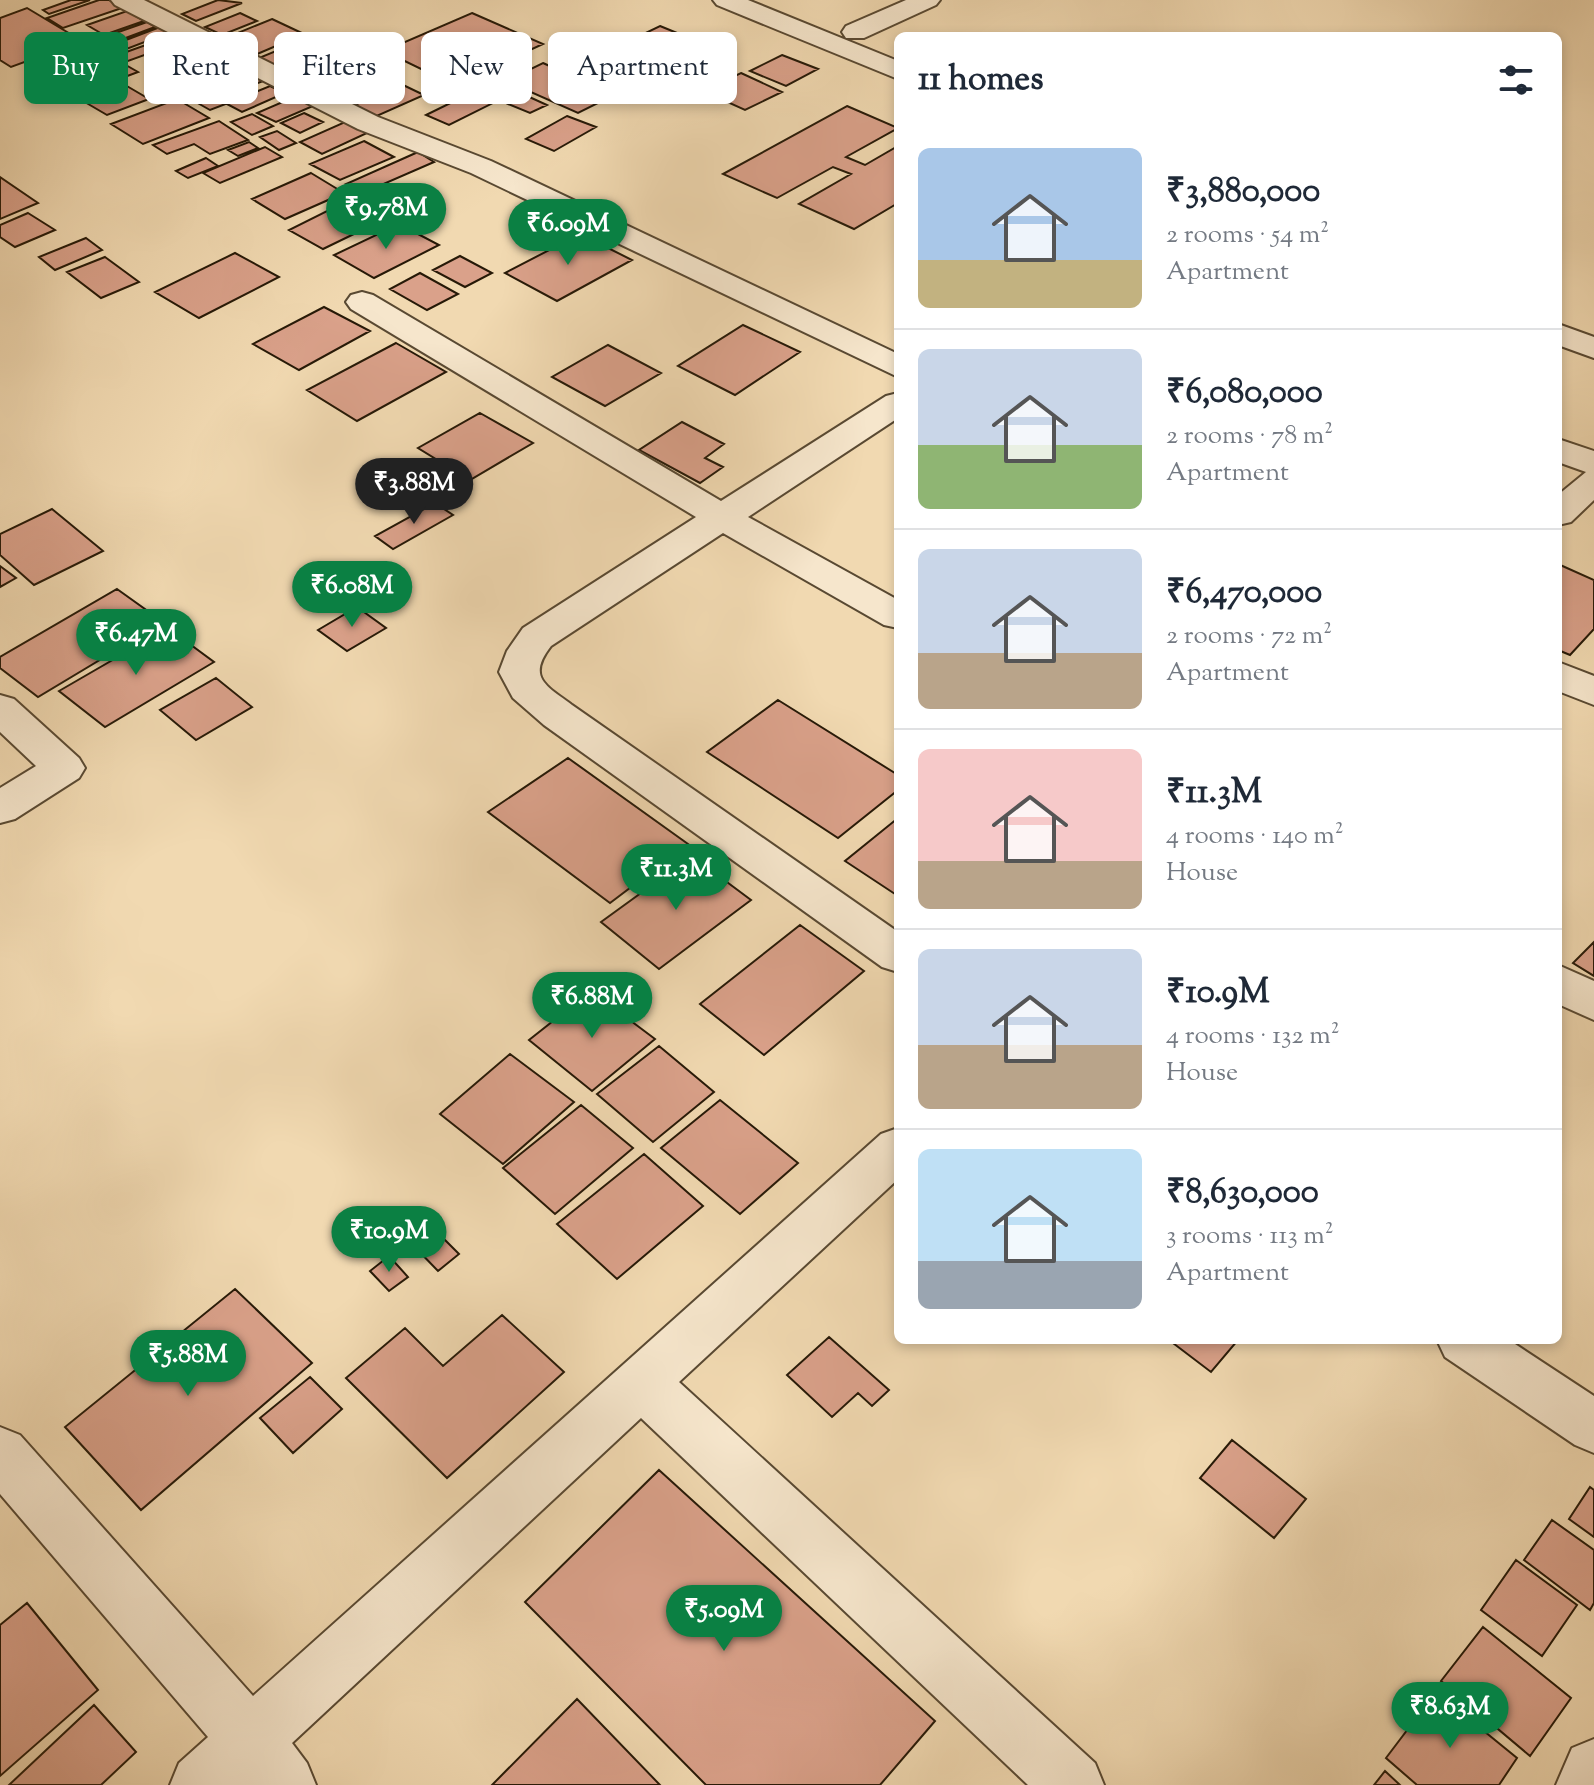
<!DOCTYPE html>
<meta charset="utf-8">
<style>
:root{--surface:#fff;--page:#f6f6f7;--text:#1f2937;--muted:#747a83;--line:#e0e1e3;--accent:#0b8043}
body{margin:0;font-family:"Sorts Mill Goudy",serif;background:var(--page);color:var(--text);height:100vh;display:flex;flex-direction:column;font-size:30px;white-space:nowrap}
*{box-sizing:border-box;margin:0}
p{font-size:26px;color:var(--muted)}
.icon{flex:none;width:44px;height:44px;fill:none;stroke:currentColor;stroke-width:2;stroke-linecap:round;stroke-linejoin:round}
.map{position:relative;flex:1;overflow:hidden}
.details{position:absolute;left:894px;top:32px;width:668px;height:1312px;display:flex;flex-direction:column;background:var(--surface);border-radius:12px;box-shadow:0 4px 12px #0003}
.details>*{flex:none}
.banner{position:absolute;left:24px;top:32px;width:750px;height:72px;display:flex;gap:16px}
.price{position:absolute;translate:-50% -68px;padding:0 18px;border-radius:28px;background:var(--accent);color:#fff;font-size:26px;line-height:52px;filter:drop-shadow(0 2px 4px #0008)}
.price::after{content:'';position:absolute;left:50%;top:48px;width:24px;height:18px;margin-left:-12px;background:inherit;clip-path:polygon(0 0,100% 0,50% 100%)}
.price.on{background:#222;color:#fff}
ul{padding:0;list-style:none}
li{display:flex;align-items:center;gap:24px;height:200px;padding:0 24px}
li+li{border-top:2px solid var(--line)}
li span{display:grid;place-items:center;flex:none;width:224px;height:160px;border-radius:12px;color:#555}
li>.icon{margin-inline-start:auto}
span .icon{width:96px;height:96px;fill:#fffc;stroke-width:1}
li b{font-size:34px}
h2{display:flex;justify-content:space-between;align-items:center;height:96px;padding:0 24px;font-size:34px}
.chip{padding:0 28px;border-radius:12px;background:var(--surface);box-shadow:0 4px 12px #0003;font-size:28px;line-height:72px}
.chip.on{background:var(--accent);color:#fff}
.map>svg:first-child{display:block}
</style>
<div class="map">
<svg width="1594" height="1785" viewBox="0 0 1594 1785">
<rect width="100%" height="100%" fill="#f1d9b1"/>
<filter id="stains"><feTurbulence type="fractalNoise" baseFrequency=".0025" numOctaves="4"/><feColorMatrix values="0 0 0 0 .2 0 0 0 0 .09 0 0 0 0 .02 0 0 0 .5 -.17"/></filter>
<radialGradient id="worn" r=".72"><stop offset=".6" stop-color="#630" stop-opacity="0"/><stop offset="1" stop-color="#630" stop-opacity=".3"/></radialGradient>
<path fill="#daa18a" stroke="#261907" stroke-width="2" d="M71,0H90L49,14L43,10Z
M99,0H109L122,8L63,28L47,18Z
M218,0L242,3L196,21L182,14Z
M27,8L82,41L11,67L0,60V18Z
M127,11L144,21L104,35L87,25Z
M240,13L257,21L222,35L205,27Z
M472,13L543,44L454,85L384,51Z
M272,19L304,34L250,57L218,41Z
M147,22L155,27L115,42L107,36Z
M660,26L714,48L636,87L581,64Z
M160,27L171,32L116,53L105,48Z
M176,34L186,40L128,61L118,55Z
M187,41L199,48L178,56L166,50Z
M331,45L342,50L282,75L254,60L288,46L306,55Z
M205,50L213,55L162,74L154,70Z
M782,55L818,69L786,86L750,71Z
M117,60L138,72L66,99L45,87Z
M355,60L365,65L339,77L329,71Z
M225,61L246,73L187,97L165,85Z
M543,63L614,95L578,113L506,81Z
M367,67L399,82L345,106L314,91Z
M248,73L263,81L227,95L236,100L210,110L187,97Z
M741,73L782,92L745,110L703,91Z
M120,82L149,99L107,115L78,98Z
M491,83L513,93L449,125L426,115Z
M401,84L424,95L370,119L348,108Z
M270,86L285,93L242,112L227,104Z
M525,95L547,105L530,113L508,104Z
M294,97L313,106L276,122L257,113Z
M177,99L209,118L143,144L111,124Z
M847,106L898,128L846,157L865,165L898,146V203L854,229L799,204L851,174L833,167L777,198L723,174Z
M304,113L323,122L300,133L281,123Z
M252,114L273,126L252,135L231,122Z
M567,116L596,127L554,151L526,139Z
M219,121L248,140L210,154L194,144L167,154L153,145Z
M345,122L367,133L322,154L300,142Z
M277,131L296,143L279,150L260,137Z
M364,141L394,157L340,180L310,164Z
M249,142L258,148L238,156L228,150Z
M265,147L282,157L220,183L203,173Z
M418,152L434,162L363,193L346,184Z
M206,158L218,166L188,178L176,171Z
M311,173L344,193L285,219L252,199Z
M0,177L38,203L0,219Z
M351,199L387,218L323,249L289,230Z
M28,213L55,230L15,247L0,237V225Z
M399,224L439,245L374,278L334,255Z
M580,234L632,260L557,301L505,273Z
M86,238L102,250L55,270L39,257Z
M235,253L279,277L199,318L155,292Z
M460,256L492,273L465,287L433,270Z
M105,257L139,282L101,298L67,272Z
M420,273L458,294L427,310L390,289Z
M324,307L370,331L299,370L253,344Z
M743,325L800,352L735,395L678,366Z
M396,343L446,372L357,421L307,390Z
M608,345L661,373L605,406L552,377Z
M480,413L533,443L470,480L418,448Z
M682,422L724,444L705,458L723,467L700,483L639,450Z
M435,503L453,515L393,549L375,536Z
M52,509L103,551L34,585L0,555V534Z
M1558,564L1594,580V629L1570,655L1558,650Z
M0,566L16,578L0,587Z
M117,589L163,622L38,697L0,668V657Z
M357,607L386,628L347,651L318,630Z
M168,628L214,662L105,727L59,691Z
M216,678L252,707L196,740L160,710Z
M778,700L898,775V790L838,838L707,752Z
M568,758L688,844L610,903L488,812Z
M898,818V896L845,861Z
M692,856L751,900L659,969L601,922Z
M800,925L864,971L764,1055L700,1004Z
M1594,942V976L1573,963Z
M591,991L655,1039L592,1091L529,1040Z
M659,1046L714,1092L653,1142L597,1094Z
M510,1054L574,1102L503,1164L440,1114Z
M720,1100L798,1163L740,1214L661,1148Z
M581,1105L633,1148L555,1214L503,1168Z
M644,1154L703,1206L617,1279L557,1224Z
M431,1226L459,1254L438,1271L410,1242Z
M389,1256L408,1277L389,1291L370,1271Z
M235,1289L312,1363L141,1510L65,1427Z
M502,1315L564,1372L447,1478L346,1378L405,1328L443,1366Z
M829,1337L889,1390L872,1406L858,1393L832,1417L787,1375Z
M1169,1340H1238L1211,1372Z
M310,1377L342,1409L293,1453L260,1418Z
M1232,1440L1306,1499L1274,1538L1200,1478Z
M659,1470L935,1721L880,1785H706L525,1602Z
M1590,1487L1594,1490V1537L1569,1519Z
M1552,1520L1594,1550V1603L1590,1610L1524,1560Z
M1516,1560L1577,1605L1542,1656L1481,1610Z
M27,1603L98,1690L0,1776V1625Z
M1483,1627L1571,1698L1530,1756L1441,1681Z
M1436,1692L1517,1758L1499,1785H1417L1386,1758Z
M577,1699L660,1785H492Z
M94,1705L136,1752L101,1785H9Z
M1385,1771L1400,1785H1374Z"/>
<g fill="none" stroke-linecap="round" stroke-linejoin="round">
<g stroke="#594932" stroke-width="4">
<path id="minor" d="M111,0H144L378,117L491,161L898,354V377L471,173L358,129L115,5Z
M713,0H748L898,61V79L717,5Z
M906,0H940L936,5L864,38H846L842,32L846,26Z
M362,292L373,295L721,501L886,396L898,393V418L748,517L898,600V628L884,625L723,533L551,646C526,678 547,686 572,705L898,932V972L882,967L544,725L513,698L499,672L507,651L523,628L696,517L351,309L346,302L351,295Z
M1558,324L1594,337V358L1558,345Z
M1558,439L1594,451V500L1571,522L1558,525V495L1586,472L1558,462Z
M1558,662L1594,676V705L1558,691Z
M0,695L14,699L79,758L85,768L79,778L15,819L0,823V788L36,766L0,732Z
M1558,965L1594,981V1020L1558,1004Z
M898,1128V1179L679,1382L1095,1763L1104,1785H1028L641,1418L292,1743L307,1763L316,1785H170L179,1763L208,1737L0,1494V1427L20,1435L253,1696L881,1134Z
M1437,1340H1509L1594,1396V1453L1575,1445L1445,1357Z
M1594,1739V1785H1556L1572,1748Z"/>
</g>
<use href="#minor" fill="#f6e6cc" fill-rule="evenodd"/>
</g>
<rect width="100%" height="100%" filter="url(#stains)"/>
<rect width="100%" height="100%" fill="url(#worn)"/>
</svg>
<b class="price" style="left:386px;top:251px">₹9.78M</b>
<b class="price" style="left:568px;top:267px">₹6.09M</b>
<b class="price on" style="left:414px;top:526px">₹3.88M</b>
<b class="price" style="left:352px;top:629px">₹6.08M</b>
<b class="price" style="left:136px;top:677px">₹6.47M</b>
<b class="price" style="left:676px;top:912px">₹11.3M</b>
<b class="price" style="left:592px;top:1040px">₹6.88M</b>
<b class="price" style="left:389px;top:1274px">₹10.9M</b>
<b class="price" style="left:188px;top:1398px">₹5.88M</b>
<b class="price" style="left:724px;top:1653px">₹5.09M</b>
<b class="price" style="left:1450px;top:1750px">₹8.63M</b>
<div class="banner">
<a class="chip on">Buy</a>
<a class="chip">Rent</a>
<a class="chip">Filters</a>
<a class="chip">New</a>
<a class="chip">Apartment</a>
</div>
<section class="details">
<h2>11 homes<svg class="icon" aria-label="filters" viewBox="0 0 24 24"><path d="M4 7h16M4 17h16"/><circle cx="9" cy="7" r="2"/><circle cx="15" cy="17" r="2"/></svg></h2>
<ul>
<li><span style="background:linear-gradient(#a9c7e8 70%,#c2b280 0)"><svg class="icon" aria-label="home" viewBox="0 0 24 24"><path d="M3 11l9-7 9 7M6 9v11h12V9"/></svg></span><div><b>₹3,880,000</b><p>2 rooms · 54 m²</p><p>Apartment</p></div></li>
<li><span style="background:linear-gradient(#c9d6e8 60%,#8fb573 0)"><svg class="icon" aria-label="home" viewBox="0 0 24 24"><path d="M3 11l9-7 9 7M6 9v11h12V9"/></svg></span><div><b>₹6,080,000</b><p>2 rooms · 78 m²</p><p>Apartment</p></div></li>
<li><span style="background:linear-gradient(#c9d6e8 65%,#b9a48a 0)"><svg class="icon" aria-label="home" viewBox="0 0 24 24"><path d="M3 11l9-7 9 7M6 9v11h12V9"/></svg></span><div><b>₹6,470,000</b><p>2 rooms · 72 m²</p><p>Apartment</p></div></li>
<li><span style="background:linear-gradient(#f6c9c9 70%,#b9a48a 0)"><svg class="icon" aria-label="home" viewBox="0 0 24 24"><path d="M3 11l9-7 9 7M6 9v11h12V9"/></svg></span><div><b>₹11.3M</b><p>4 rooms · 140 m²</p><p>House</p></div></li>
<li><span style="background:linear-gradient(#c9d6e8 60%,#b9a48a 0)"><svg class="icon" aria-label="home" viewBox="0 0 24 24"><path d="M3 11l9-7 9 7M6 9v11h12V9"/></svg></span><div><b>₹10.9M</b><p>4 rooms · 132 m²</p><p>House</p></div></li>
<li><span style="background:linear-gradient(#bfe0f5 70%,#9aa5b1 0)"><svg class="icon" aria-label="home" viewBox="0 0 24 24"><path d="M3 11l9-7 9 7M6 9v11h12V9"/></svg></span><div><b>₹8,630,000</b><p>3 rooms · 113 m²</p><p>Apartment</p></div></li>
</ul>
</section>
</div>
